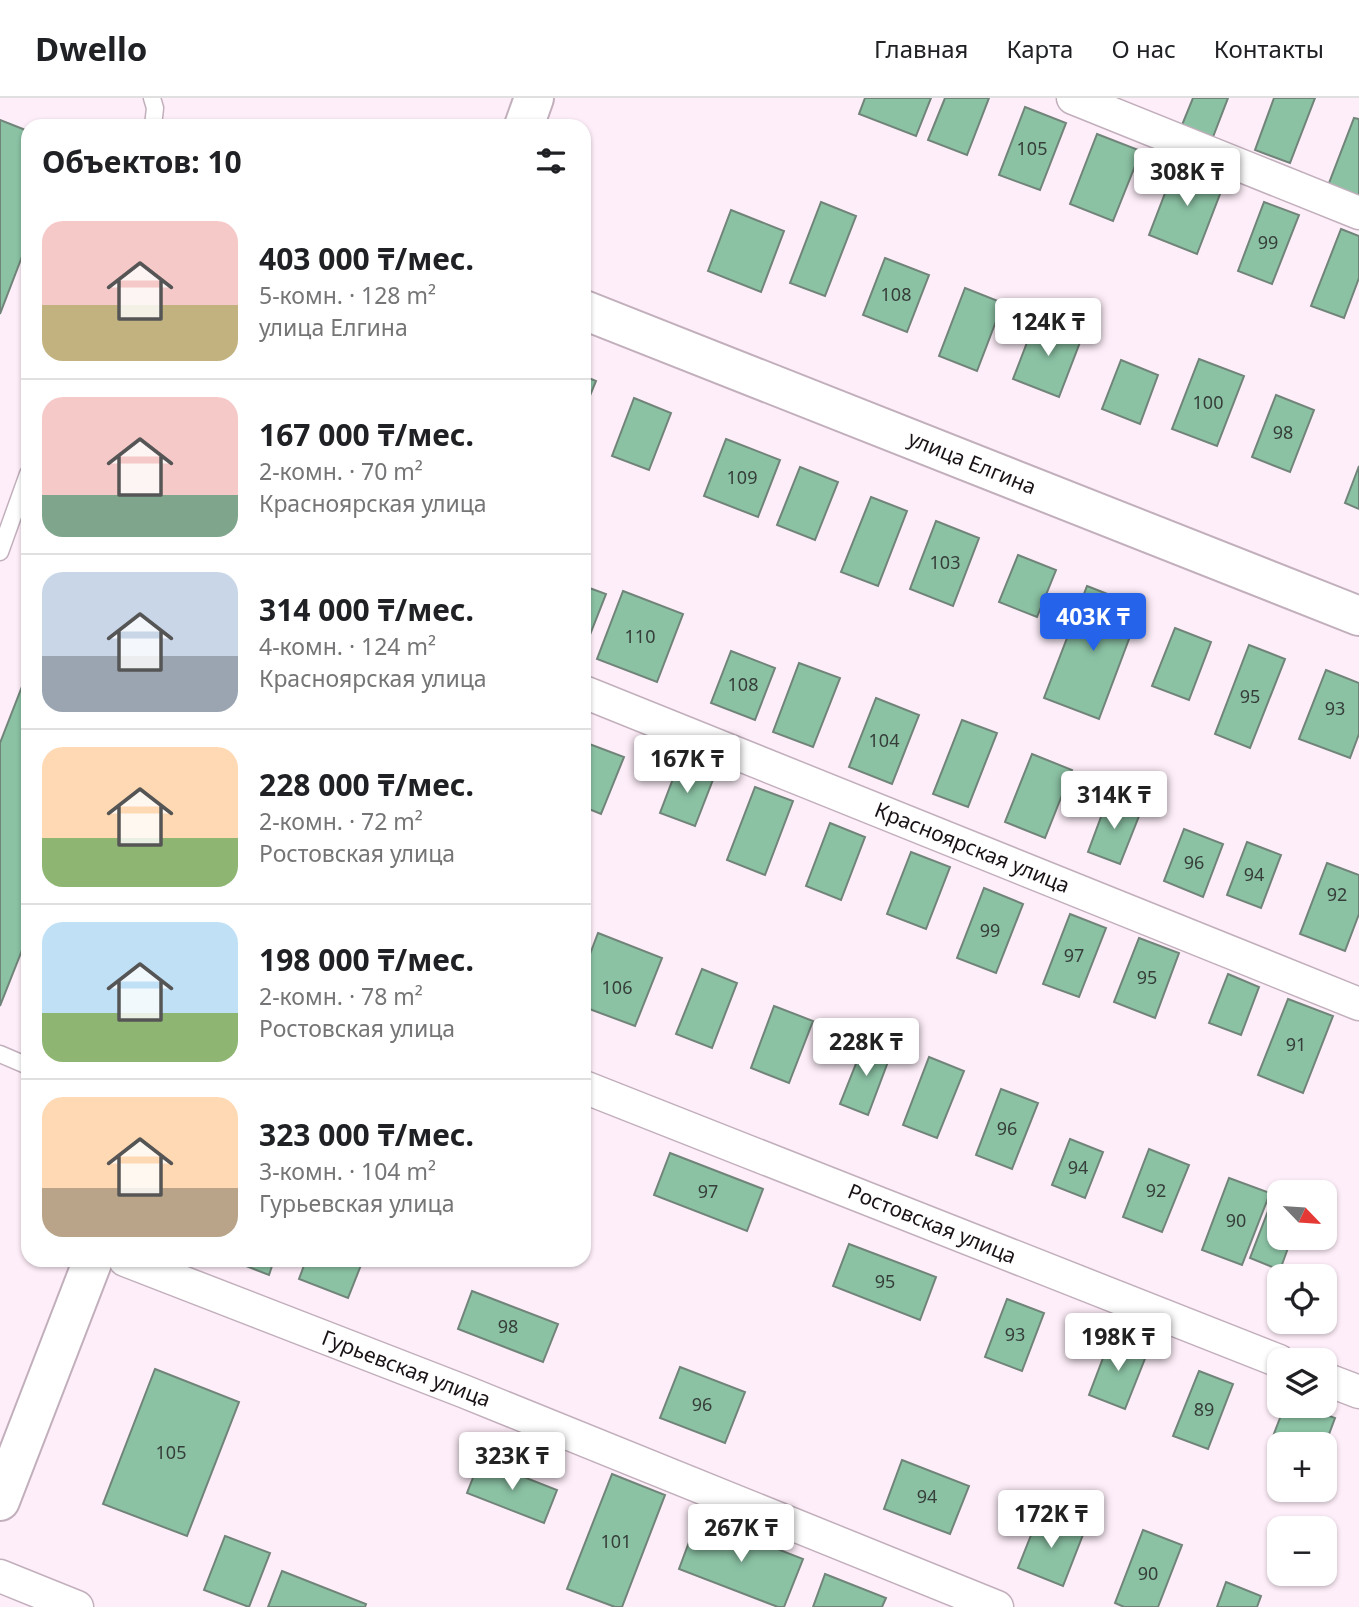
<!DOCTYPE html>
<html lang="ru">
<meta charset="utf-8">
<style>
:root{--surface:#fff;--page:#f6f6f6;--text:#202124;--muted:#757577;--line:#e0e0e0;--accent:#2563eb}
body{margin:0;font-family:"Noto Sans",sans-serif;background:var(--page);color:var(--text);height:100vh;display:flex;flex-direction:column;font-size:26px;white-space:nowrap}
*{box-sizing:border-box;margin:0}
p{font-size:23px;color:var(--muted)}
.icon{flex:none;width:38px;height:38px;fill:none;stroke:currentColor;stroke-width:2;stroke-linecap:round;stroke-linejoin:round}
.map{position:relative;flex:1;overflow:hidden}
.sheet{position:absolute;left:21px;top:21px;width:570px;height:1148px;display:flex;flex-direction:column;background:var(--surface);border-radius:21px;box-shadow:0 2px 5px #0004}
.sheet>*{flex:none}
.needle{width:46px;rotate:115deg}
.fabs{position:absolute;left:1267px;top:1082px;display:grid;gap:14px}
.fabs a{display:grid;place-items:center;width:70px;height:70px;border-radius:14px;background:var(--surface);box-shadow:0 2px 5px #0004;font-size:35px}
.price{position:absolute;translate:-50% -60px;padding:0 16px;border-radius:7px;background:#fff;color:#222;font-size:23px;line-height:46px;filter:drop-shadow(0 2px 4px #0008)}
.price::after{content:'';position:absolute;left:50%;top:42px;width:21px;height:16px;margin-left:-10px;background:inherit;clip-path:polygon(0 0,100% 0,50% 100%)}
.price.active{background:var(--accent);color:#fff}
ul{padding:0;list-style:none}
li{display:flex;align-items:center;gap:21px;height:175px;padding:0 21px}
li+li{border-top:2px solid var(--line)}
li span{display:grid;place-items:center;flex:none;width:196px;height:140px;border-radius:21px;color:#555}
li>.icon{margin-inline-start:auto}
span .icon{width:84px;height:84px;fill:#fffc;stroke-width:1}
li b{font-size:30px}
h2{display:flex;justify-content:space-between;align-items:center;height:84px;padding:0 21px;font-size:30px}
header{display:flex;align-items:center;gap:42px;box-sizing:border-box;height:98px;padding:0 35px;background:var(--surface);border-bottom:2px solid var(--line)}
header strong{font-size:33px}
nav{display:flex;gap:38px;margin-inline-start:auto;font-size:24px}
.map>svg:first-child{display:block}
</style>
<header>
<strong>Dwello</strong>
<nav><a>Главная</a><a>Карта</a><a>О нас</a><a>Контакты</a></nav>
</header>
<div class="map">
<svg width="1359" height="1509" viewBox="0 0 1359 1509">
<rect width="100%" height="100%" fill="#feeef9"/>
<path fill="#8bc2a4" stroke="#718479" stroke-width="2" d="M865,0H931L916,38L859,16Z
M945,0H989L967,57L928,42Z
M1193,0H1228L1213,39L1182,27Z
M1274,0H1315L1290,65L1255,52Z
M1025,9L1066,25L1040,92L999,77Z
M1354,20L1359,21V106L1326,93Z
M0,22L28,33V143L0,216Z
M1097,36L1141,53L1113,123L1070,106Z
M1177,64L1225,83L1197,156L1149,137Z
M821,104L856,118L825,198L790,185Z
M1264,104L1299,117L1272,186L1238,173Z
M731,112L784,133L761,194L708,173Z
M1341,131L1359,138V180L1344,220L1311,208Z
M885,160L929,177L907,234L863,217Z
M965,190L1003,205L977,273L939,258Z
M1036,221L1082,239L1059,299L1013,281Z
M1199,261L1244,278L1217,348L1172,331Z
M1121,262L1158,277L1140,326L1102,311Z
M584,278L596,283L584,312Z
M1276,297L1314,312L1290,374L1252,359Z
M634,300L671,315L649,372L612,358Z
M726,341L780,362L758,419L704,398Z
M1359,368V411L1345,405Z
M800,369L838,384L815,442L777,427Z
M871,399L907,413L878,488L841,474Z
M936,423L979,440L953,508L910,491Z
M1018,457L1056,472L1037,519L999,504Z
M584,488L606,496L584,552Z
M1087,488L1141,509L1099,621L1044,600Z
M623,493L683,516L657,584L597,561Z
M1175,530L1211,544L1189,602L1152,588Z
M1249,547L1285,561L1250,650L1215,636Z
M731,553L775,570L755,622L711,605Z
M799,565L840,580L813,649L773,634Z
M1326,572L1359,585V636L1350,660L1299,641Z
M28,573V837L0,908V645Z
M876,600L919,617L892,686L849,669Z
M962,622L997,635L968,709L933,696Z
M584,644L624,659L601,716L584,709Z
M1032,656L1072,672L1045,740L1005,724Z
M679,665L714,679L695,728L660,715Z
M755,689L793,703L765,777L727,762Z
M1108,700L1141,713L1120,766L1088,754Z
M830,725L865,739L841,802L806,788Z
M1184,731L1223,746L1203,799L1164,783Z
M1247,744L1281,757L1261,810L1227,797Z
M911,754L950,769L926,831L887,816Z
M1327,765L1359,777V816L1345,853L1300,836Z
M984,790L1023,806L996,875L957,860Z
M1070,816L1106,830L1079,899L1043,886Z
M598,835L662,860L635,928L584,909V872Z
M1139,840L1179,855L1155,920L1114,904Z
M702,871L737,885L712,950L676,936Z
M1228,876L1259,889L1241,937L1209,925Z
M1288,901L1333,918L1303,995L1258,977Z
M774,908L813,923L789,985L751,970Z
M865,943L892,953L868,1017L840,1006Z
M929,959L964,973L937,1040L903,1027Z
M1001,991L1038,1005L1012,1071L976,1057Z
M1070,1041L1103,1054L1085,1100L1052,1087Z
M1149,1051L1189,1067L1162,1134L1123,1119Z
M670,1055L763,1091L747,1133L654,1097Z
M1229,1080L1270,1095L1242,1167L1202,1152Z
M1268,1113L1279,1117V1139H1292L1280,1172L1250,1160Z
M849,1146L936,1179L920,1222L833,1188Z
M231,1162H274L269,1177Z
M306,1162H363L348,1200L299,1181Z
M472,1193L558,1226L543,1264L458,1231Z
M1007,1201L1044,1215L1022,1273L985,1259Z
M1111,1239L1148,1253L1125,1311L1089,1297Z
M680,1269L745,1294L725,1345L660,1320Z
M155,1271L239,1304L187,1438L103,1406Z
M1199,1273L1233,1286L1208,1351L1173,1338Z
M1285,1307H1301L1335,1320L1325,1347L1279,1346V1350L1270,1346Z
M480,1362L557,1392L544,1425L467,1395Z
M902,1362L969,1388L950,1436L884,1411Z
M612,1376L665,1397L622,1509H615L567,1491Z
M1039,1417L1084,1434L1063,1488L1018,1470Z
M698,1420L803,1461L784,1509H778L679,1471Z
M1143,1432L1182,1447L1158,1509H1124L1115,1505Z
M225,1438L270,1455L249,1509L204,1492Z
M282,1473L366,1506L365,1509H268Z
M825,1476L886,1500L882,1509H813Z
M1226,1484L1261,1498L1257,1509H1217Z"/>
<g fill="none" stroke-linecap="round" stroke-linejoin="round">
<g stroke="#c2afbc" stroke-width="19">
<path id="service" d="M152,0L155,10L153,28
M0,454L28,376
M0,956L28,968"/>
</g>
<g stroke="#c2afbc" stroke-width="35">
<path id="minor" d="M1073,0L1359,115
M584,594L1359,906
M584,989L1279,1263
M125,1162L463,1293L997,1509
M1325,1281L1359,1294
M0,1478L77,1509"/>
</g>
<g stroke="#c2afbc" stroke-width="42">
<path id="tertiary" d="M584,212L1359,518"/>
</g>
<g stroke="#c2afbc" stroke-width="42">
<path id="primary" d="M524,28L534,0
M0,1403L93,1162"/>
</g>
<use href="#service" stroke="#fff" stroke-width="16"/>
<use href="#minor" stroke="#fff" stroke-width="32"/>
<use href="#tertiary" stroke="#fff" stroke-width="38"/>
<use href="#primary" stroke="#fff" stroke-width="38"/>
</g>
<g text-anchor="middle" stroke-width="6" stroke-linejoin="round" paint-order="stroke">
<g font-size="18" fill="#363e3a">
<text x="1032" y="57">105</text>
<text x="1268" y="151">99</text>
<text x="896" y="203">108</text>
<text x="1208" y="311">100</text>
<text x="1283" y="341">98</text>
<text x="742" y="386">109</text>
<text x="945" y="471">103</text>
<text x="640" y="545">110</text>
<text x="743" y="593">108</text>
<text x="1250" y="605">95</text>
<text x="1335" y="617">93</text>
<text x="884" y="649">104</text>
<text x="1194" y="771">96</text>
<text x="1254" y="783">94</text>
<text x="1337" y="803">92</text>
<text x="990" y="839">99</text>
<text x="1074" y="864">97</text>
<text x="1147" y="886">95</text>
<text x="617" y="896">106</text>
<text x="1296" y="953">91</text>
<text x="1007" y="1037">96</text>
<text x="1078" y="1076">94</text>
<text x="1156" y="1099">92</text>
<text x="708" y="1100">97</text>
<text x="1236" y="1129">90</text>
<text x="885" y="1190">95</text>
<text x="508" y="1235">98</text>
<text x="1015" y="1243">93</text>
<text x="702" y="1313">96</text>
<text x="1204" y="1318">89</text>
<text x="171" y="1361">105</text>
<text x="927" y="1405">94</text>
<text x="616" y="1450">101</text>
<text x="1148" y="1482">90</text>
</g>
<g font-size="21" fill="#191217" stroke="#fff">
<text transform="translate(972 365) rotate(22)" y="7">улица Елгина</text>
<text transform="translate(972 750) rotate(22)" y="7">Красноярская улица</text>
<text transform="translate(932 1126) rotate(22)" y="7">Ростовская улица</text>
<text transform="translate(406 1271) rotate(21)" y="7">Гурьевская улица</text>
</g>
</g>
</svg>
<div class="fabs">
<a><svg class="needle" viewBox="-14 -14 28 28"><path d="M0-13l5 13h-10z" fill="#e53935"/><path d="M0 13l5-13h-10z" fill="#757577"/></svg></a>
<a><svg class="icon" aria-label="locate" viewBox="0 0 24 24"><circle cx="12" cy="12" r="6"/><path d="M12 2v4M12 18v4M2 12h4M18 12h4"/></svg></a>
<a><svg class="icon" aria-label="layers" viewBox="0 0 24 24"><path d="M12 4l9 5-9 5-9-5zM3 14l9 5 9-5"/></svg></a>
<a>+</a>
<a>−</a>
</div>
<b class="price" style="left:1187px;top:110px">308K ₸</b>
<b class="price" style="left:1048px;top:260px">124K ₸</b>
<b class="price active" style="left:1093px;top:555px">403K ₸</b>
<b class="price" style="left:687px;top:697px">167K ₸</b>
<b class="price" style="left:1114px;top:733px">314K ₸</b>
<b class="price" style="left:866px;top:980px">228K ₸</b>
<b class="price" style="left:1118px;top:1275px">198K ₸</b>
<b class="price" style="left:512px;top:1394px">323K ₸</b>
<b class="price" style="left:1051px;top:1452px">172K ₸</b>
<b class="price" style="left:741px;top:1466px">267K ₸</b>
<section class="sheet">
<h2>Объектов: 10<svg class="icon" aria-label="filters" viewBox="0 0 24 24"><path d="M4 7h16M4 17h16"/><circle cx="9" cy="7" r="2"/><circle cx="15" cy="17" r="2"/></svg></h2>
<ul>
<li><span style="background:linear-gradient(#f6c9c9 60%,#c2b280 0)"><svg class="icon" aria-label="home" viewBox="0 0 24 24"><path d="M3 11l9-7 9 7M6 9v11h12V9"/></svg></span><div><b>403 000 ₸/мес.</b><p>5-комн. · 128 m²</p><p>улица Елгина</p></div></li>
<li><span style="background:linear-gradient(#f6c9c9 70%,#7fa58c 0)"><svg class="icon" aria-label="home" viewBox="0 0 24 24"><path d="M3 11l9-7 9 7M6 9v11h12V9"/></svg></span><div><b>167 000 ₸/мес.</b><p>2-комн. · 70 m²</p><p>Красноярская улица</p></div></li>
<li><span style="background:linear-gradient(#c9d6e8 60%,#9aa5b1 0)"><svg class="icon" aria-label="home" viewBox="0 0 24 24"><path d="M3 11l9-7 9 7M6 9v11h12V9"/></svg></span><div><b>314 000 ₸/мес.</b><p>4-комн. · 124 m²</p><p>Красноярская улица</p></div></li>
<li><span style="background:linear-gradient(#ffd9b3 65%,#8fb573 0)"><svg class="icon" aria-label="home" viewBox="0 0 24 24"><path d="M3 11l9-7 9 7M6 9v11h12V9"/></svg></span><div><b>228 000 ₸/мес.</b><p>2-комн. · 72 m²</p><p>Ростовская улица</p></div></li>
<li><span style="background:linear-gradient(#bfe0f5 65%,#8fb573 0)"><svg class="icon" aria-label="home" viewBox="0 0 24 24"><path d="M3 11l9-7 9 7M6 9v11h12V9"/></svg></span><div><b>198 000 ₸/мес.</b><p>2-комн. · 78 m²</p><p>Ростовская улица</p></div></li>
<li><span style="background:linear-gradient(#ffd9b3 65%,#b9a48a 0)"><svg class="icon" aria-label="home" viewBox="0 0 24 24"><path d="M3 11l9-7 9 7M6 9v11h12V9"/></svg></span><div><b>323 000 ₸/мес.</b><p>3-комн. · 104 m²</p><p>Гурьевская улица</p></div></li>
</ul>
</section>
</div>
